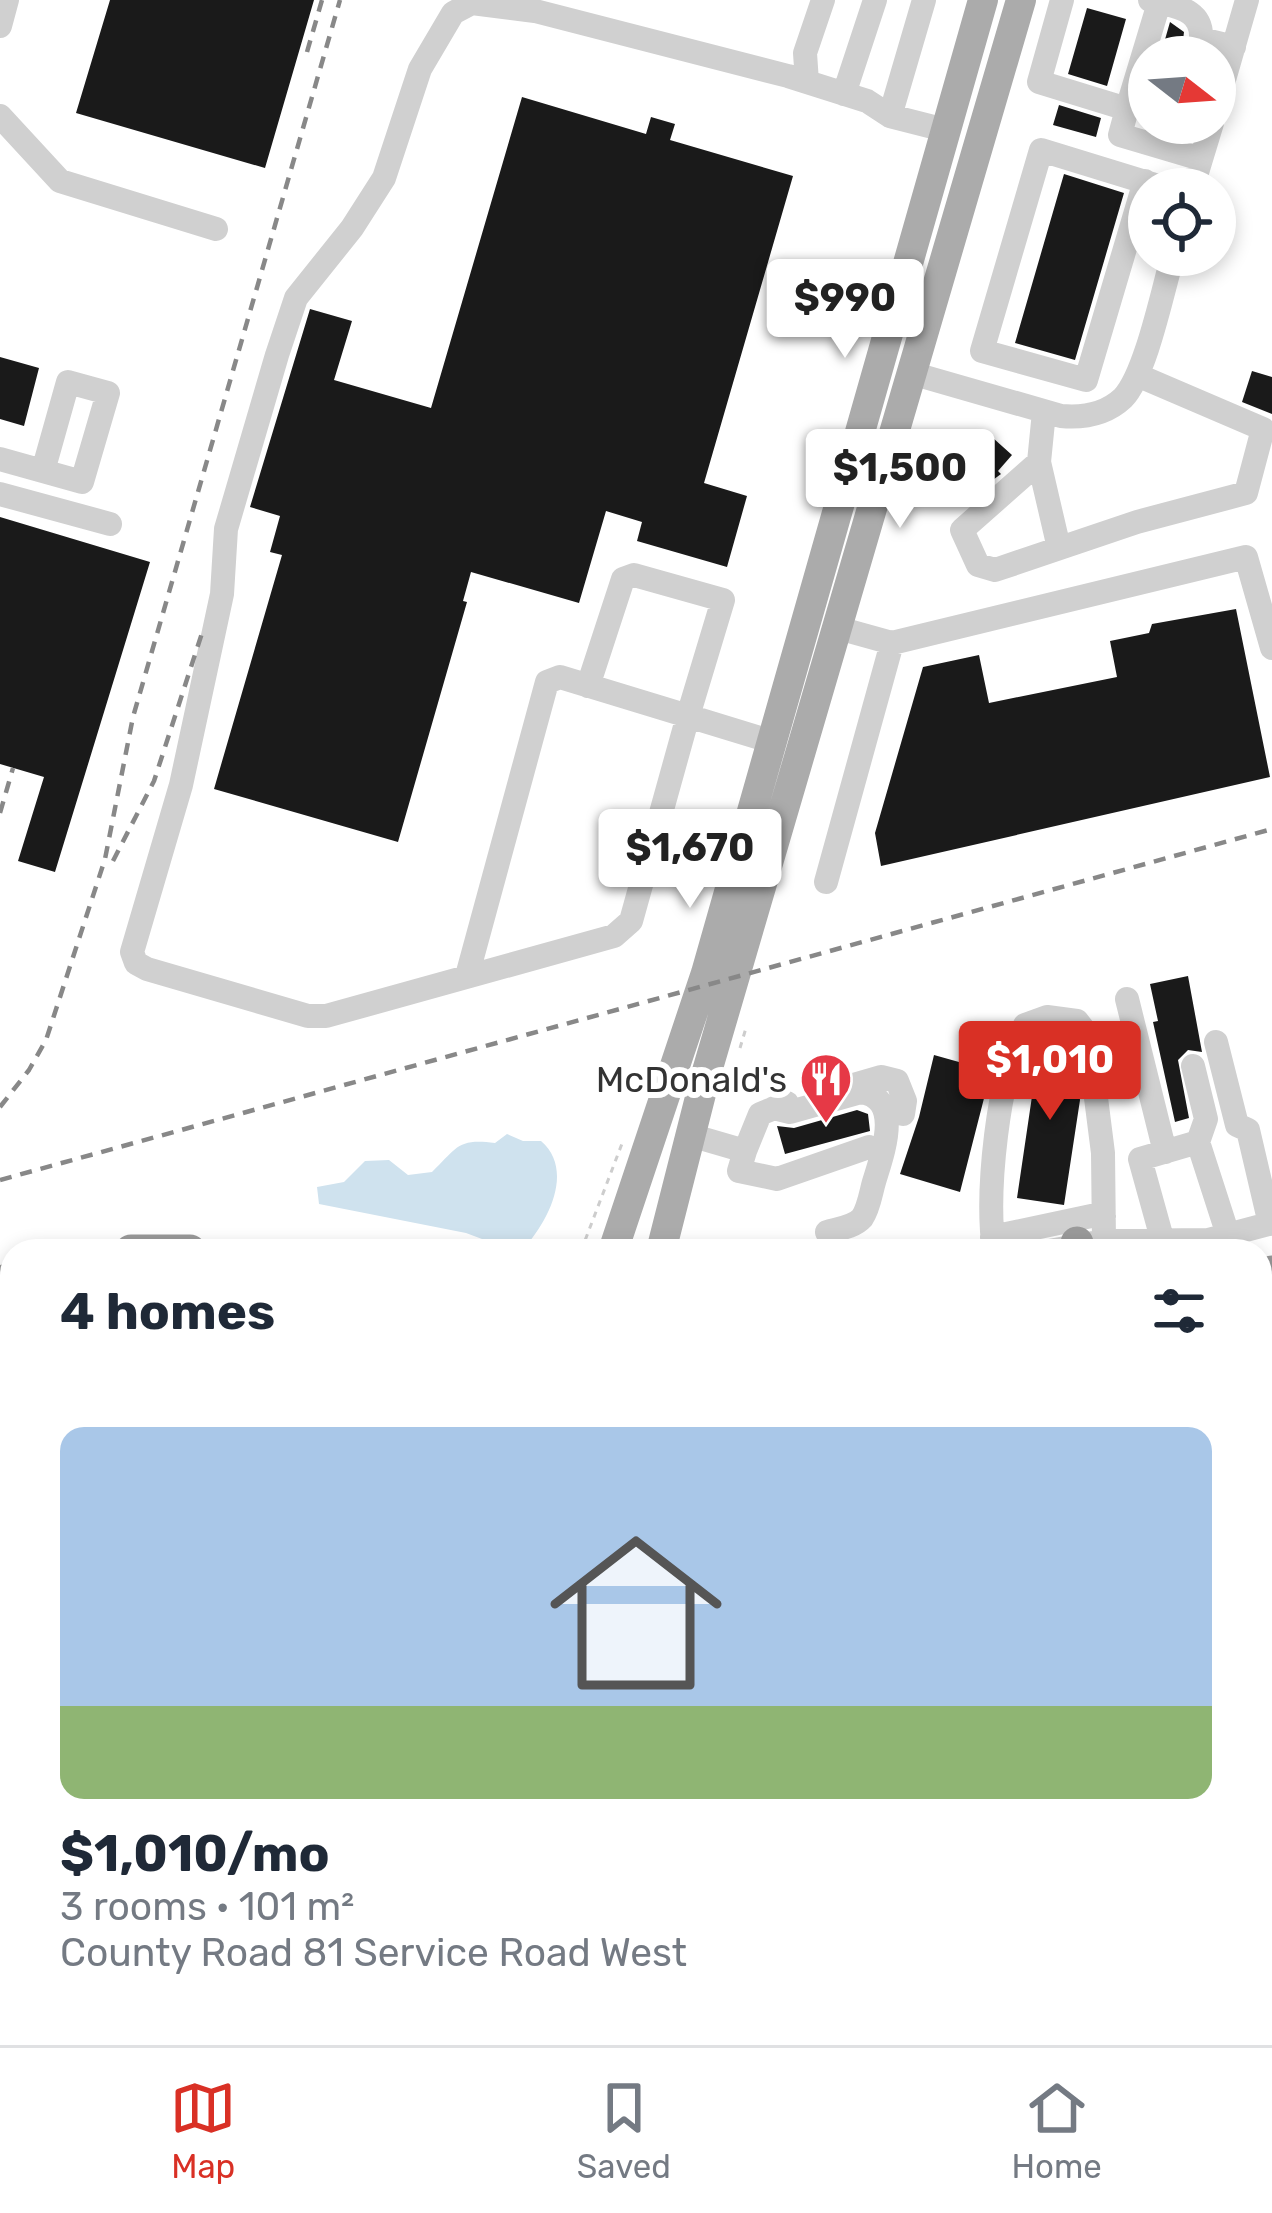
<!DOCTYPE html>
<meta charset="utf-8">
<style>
:root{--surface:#fff;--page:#f2f2f3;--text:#1f2937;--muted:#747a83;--line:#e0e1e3;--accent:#d93025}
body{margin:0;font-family:Rubik,sans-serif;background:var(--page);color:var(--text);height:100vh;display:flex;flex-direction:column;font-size:45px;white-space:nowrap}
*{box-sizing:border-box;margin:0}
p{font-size:39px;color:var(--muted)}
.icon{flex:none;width:66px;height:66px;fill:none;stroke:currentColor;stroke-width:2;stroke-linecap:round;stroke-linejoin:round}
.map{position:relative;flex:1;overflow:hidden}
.drawer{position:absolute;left:0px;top:1239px;width:1272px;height:807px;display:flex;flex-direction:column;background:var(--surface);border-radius:36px 36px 0 0;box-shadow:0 6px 18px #0003}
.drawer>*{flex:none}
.needle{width:78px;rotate:107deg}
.fabs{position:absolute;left:1128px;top:36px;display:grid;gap:24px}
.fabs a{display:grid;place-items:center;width:108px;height:108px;border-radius:50%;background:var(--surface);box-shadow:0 6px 18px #0003;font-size:60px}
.price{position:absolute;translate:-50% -102px;padding:0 27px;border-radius:12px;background:#fff;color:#222;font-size:39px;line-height:78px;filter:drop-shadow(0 3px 6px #0008)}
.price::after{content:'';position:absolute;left:50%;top:72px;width:36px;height:27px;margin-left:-18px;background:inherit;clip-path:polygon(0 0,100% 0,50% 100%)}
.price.current{background:var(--accent);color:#fff}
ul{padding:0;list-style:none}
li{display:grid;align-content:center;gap:24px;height:636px;padding:0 60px}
li span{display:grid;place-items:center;height:372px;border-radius:24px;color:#555}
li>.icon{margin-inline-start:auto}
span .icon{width:216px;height:216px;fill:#fffc;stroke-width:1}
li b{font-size:51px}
h2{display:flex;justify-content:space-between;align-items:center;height:144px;padding:0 60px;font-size:51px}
.tabs{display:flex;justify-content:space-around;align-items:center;height:168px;border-top:3px solid var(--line);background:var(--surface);font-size:33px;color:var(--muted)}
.tabs a{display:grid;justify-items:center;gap:6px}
.tabs .current{color:var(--accent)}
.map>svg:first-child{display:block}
</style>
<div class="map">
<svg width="1272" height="2045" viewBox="0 0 1272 2045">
<rect width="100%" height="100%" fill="#fff"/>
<path fill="#cfe2ee" d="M507,1134L523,1141H541C575,1170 548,1222 523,1249L511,1250L466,1233L319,1204L317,1187L344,1182L365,1161L389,1160L408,1175L432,1172C457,1148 457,1138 495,1143Z
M107,2034H189L209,2045H107Z"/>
<path fill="#1a1a1a" d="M110,0H314L265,168L76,113Z
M1087,8L1126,19L1107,86L1068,74Z
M1170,22L1184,32L1181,57H1160Z
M522,97L646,134L651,117L675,124L670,140L793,176L704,483L747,496L727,567L637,541L642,522L606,511L579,603L471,572L463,601L467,602L398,842L214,789L282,555L270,552L280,516L250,507L310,309L352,321L334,380L431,408Z
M1059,105L1101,118L1096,137L1053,125Z
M1064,174L1124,193L1075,360L1015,343Z
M0,357L39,368L24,426L0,419Z
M1252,371L1272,377V414L1242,402Z
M993,438L1012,455L998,471L1001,474L967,499L949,482L963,466L955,459L970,443L980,452Z
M0,517L150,562L55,872L18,861L44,777L0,764Z
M1236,609L1270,777L881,866L875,833L923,667L979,655L989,703L1117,677L1110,641L1149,633L1152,624Z
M1188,976L1202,1052L1188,1050L1178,1060L1189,1118L1175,1122L1153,1022L1158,1021L1150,984Z
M1049,1034L1068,1036L1071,1041L1066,1078L1077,1080L1080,1100L1064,1205L1017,1198L1035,1076L1025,1072L1037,1038Z
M934,1055L991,1071L960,1192L900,1174L919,1117Z
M857,1110L868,1114L870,1131L785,1154L777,1126L794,1128Z"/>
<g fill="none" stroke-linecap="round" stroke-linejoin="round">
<path stroke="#cdcdcd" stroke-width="3" stroke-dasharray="6 6" stroke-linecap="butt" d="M740,1048L746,1028
M581,1251L623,1141
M0,1902L12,1911
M229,2034L247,2045
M1210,2039L1216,2041
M1169,2041L1178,2044"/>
<path stroke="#d0d0d0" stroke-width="24" d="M1062,0L1039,82L1127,109L1120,135L1201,159
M1150,0C1175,7 1203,8 1201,39L1234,47
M0,26L7,0
M807,82L805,53L823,0
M844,94L875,0
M1127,109L1159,3
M1215,111L1247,0
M0,116L60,181L216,229
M890,116L924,0
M1145,181L1086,380L982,351L1041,150L1168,189
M1192,189L1212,123
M911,373L1061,416C1083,418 1106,414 1123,398C1146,374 1163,289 1173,255
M1044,412L1039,462L962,530L978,565L995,570L1137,522L1246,493L1263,429L1137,375
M0,459L82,482L108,393L68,382L43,471
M1039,462L1059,548
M0,494L110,524
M838,628L892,643L1246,557L1272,648
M773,742L688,716L631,921L614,936L326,1016H308L147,969L136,963L132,952L181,785L222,594L226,529L277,355L296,298L352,228L384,178L420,69L453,13L472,3L535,11L788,76L867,101L890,116L945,130
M826,882L892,643
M467,976L547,682L560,677L688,716L723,600L634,575L623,579L588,686
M1127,999L1165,1152
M1216,1042L1237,1125L1248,1130L1270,1224
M1193,1066L1206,1119L1198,1142
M850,1086L881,1077L897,1081L905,1101L903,1114
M774,1108L790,1112L861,1092C904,1099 882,1155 874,1182C871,1192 869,1208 862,1218C854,1227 838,1229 827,1232
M690,1135L745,1151L739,1171L777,1179L869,1147
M745,1151L760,1114L787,1103
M992,1237L1096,1215L1104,1216
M1163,1242L1140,1159L1198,1142L1228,1235
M994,1251C986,1193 997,1077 1025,1025L1047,1017L1077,1021L1088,1035L1103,1153L1104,1241
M1049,1251L1104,1241L1208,1240L1272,1223
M1260,1402L1272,1399
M1260,1594L1272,1598
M1260,1862L1272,1865
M0,1937L12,1954
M45,2034L47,2045
M961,2034L995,2045"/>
<path stroke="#ababab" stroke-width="30" d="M613,1251L706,973L983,0
M661,1251L705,1078L1021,0
M367,2045L370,2034"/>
<path stroke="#9a9a9a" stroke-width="33" d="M1077,1243L1079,1251
M131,1251H190
M1260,1276L1272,1272
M0,1282L12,1279
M1260,1339L1272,1336
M0,1351L12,1350
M0,1401L12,1400
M0,1553L12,1563
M0,1622L12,1633
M0,1712L12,1723
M0,1773L12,1782
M0,1853L12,1861
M294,2034L313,2045
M488,2034L512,2045
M654,2034L679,2045
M795,2034L820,2045
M890,2034L906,2045"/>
<path stroke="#888" stroke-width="4.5" stroke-dasharray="12 9" stroke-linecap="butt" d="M307,52L322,0
M0,813L13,768
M113,861L154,781L203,630
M0,1107L29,1070L46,1040L105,859L133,717L340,0
M0,1180L1272,829"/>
<path stroke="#9a9a9a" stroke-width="33" d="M414,2034L436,2045"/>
</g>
<defs>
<g id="restaurant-pin" transform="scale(2.7)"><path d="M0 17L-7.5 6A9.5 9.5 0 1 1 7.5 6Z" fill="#e63946" stroke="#fff"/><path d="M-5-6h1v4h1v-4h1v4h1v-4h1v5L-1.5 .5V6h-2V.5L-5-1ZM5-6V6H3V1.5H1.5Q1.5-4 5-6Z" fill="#fff"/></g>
</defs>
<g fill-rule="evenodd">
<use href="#restaurant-pin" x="826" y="1079"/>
</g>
<g text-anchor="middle" stroke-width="12" stroke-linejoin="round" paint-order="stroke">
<g font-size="36" fill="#333" stroke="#fff" text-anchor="end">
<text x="787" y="1092">McDonald's</text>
</g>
</g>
</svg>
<div class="fabs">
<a><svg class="needle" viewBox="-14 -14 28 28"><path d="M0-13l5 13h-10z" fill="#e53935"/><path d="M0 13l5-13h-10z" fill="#747a83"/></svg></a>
<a><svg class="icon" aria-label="locate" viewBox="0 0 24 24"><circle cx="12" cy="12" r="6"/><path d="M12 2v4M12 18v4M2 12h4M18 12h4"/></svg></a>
</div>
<b class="price" style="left:845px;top:361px">$990</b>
<b class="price" style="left:900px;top:531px">$1,500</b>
<b class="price" style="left:690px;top:911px">$1,670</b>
<b class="price current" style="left:1050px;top:1123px">$1,010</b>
<section class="drawer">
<h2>4 homes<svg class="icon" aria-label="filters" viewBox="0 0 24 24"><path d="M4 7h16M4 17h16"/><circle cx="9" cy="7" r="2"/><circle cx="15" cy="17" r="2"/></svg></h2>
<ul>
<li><span style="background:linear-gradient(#a9c7e8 75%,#8fb573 0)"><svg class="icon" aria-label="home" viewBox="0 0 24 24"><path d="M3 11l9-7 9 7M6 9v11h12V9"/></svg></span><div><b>$1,010/mo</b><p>3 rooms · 101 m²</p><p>County Road 81 Service Road West</p></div></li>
</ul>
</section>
</div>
<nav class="tabs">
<a class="current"><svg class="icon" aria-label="map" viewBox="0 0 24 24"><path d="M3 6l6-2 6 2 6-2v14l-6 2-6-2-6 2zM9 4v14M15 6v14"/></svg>Map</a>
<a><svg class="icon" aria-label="saved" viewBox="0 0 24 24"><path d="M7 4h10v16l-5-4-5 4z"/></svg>Saved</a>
<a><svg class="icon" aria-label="home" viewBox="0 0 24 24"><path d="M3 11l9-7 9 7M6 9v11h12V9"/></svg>Home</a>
</nav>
